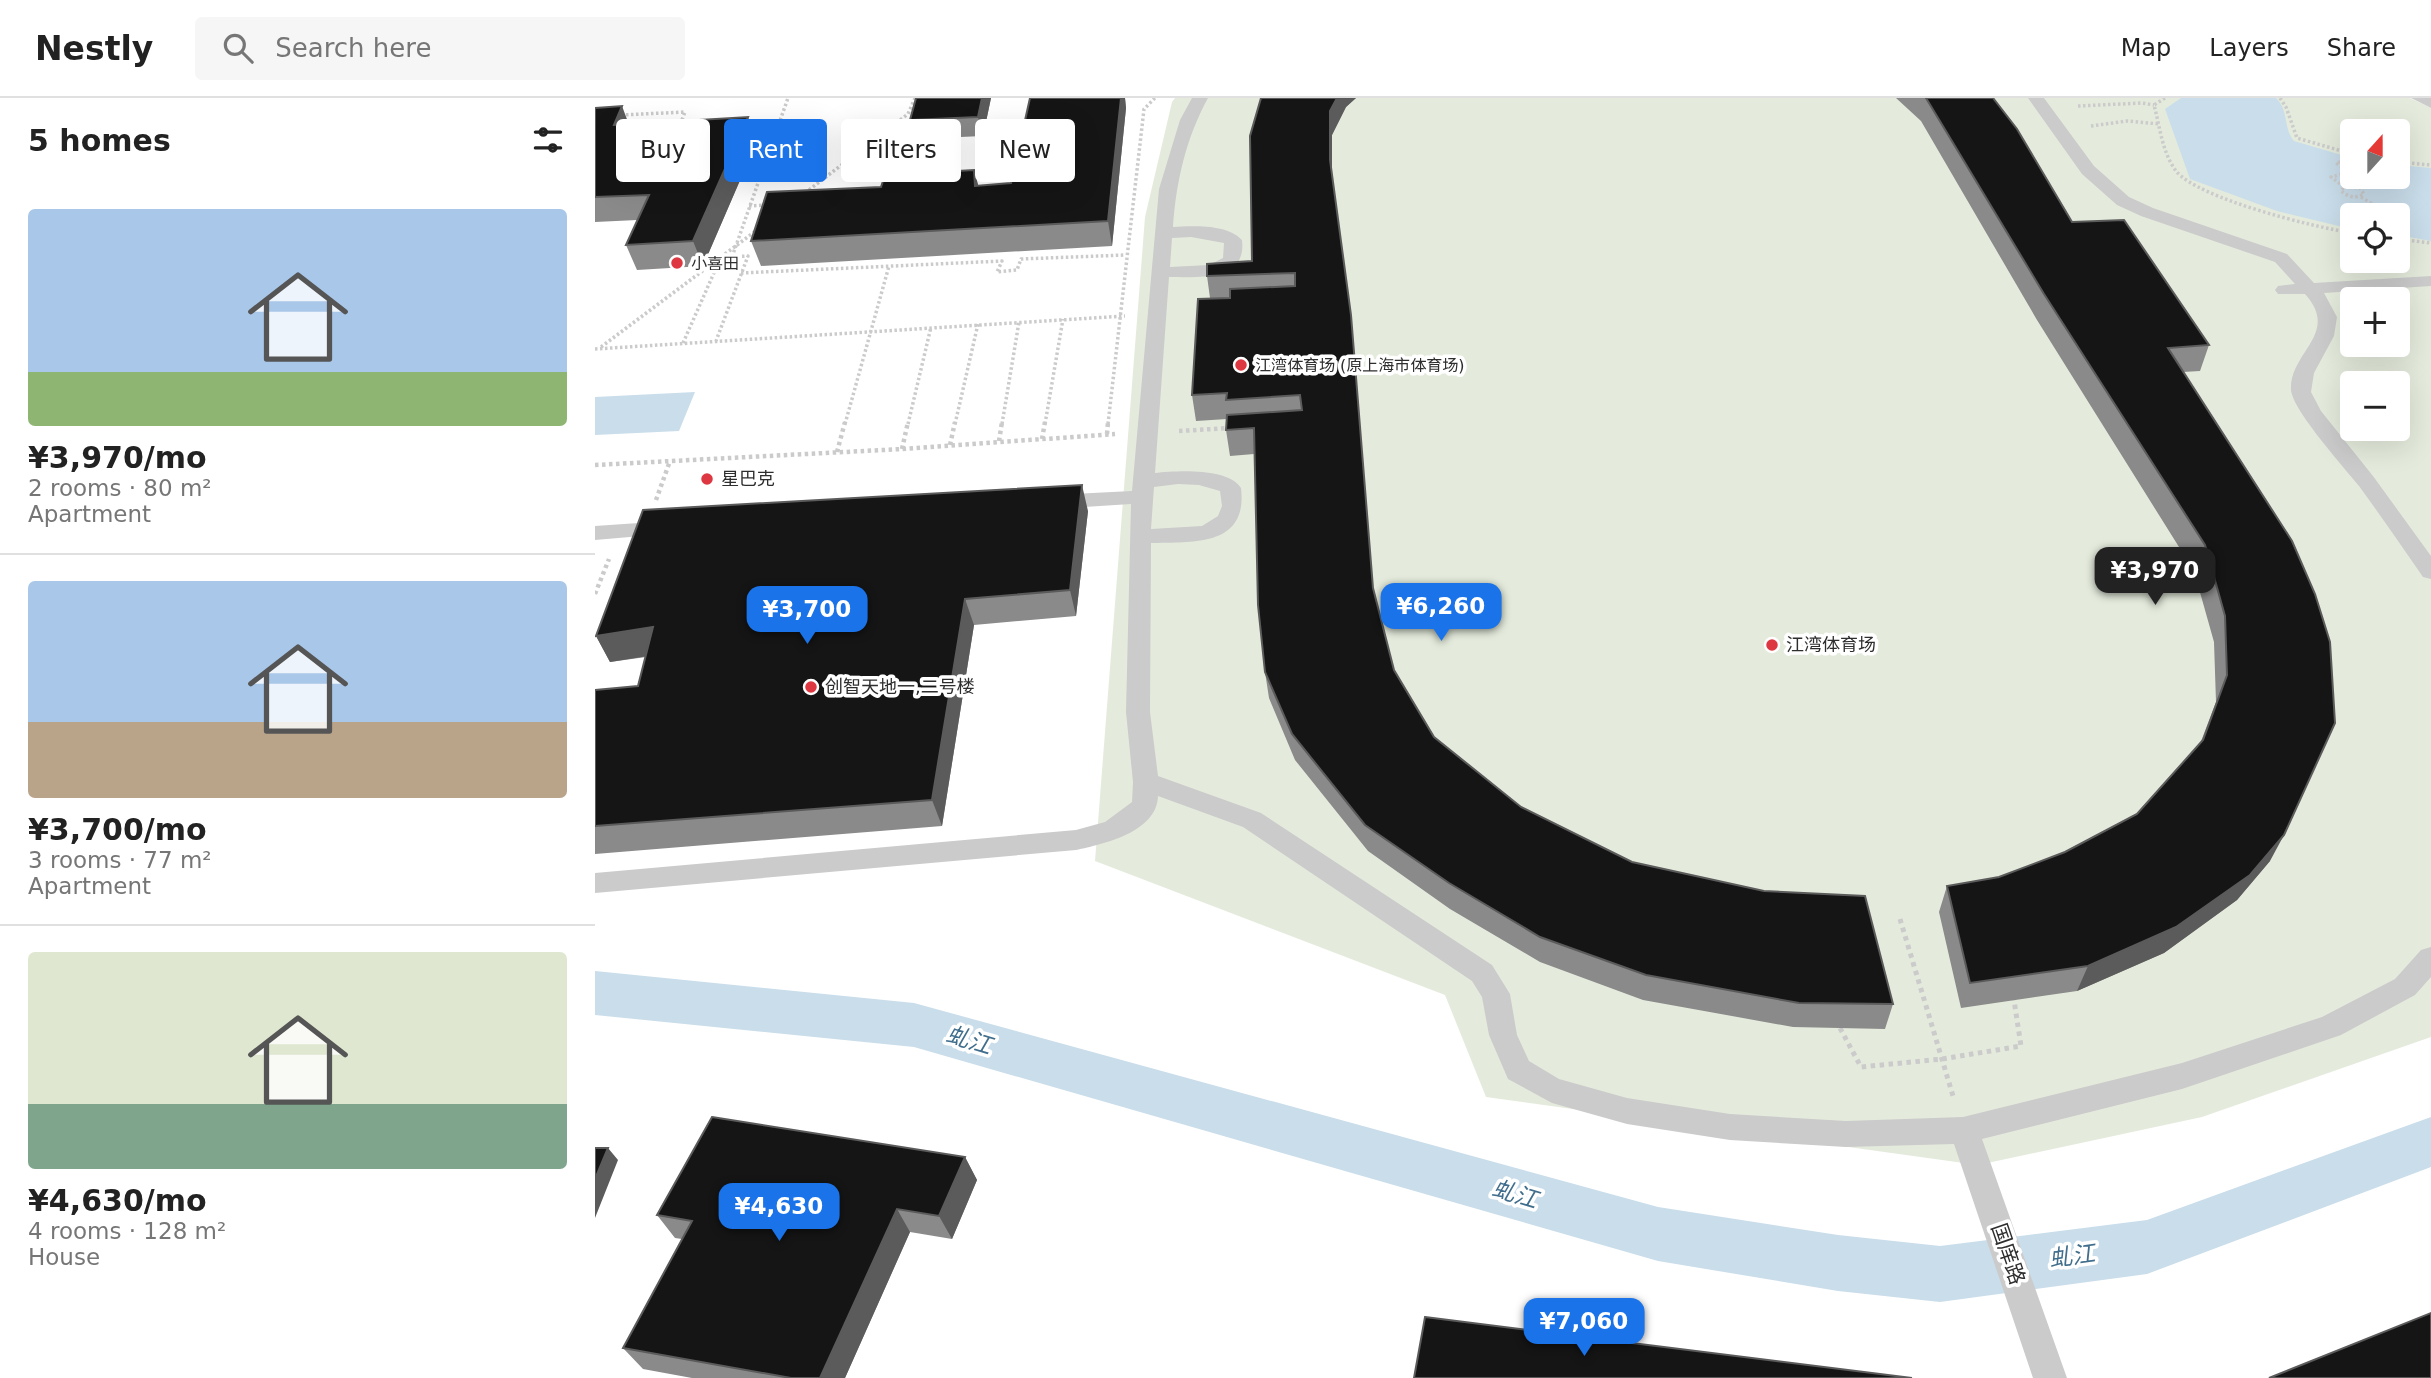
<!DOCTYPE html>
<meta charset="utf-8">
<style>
:root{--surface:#fff;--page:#f6f6f6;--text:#222;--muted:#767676;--line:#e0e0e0;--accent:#1a73e8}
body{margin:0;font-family:"DejaVu Sans","Noto Sans SC",sans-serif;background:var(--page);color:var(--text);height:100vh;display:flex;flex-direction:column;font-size:26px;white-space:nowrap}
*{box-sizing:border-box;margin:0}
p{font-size:23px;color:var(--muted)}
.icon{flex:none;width:38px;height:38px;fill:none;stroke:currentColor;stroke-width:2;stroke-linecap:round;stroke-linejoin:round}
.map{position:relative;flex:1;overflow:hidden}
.side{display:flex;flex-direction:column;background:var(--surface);width:595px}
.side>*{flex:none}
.top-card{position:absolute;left:21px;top:21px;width:665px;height:63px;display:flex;gap:14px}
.needle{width:46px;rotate:21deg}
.controls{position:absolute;left:1745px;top:21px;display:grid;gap:14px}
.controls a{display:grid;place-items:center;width:70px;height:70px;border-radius:7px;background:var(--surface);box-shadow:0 7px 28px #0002;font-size:35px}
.price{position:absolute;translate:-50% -60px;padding:0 16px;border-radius:14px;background:var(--accent);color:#fff;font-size:23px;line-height:46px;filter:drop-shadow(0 2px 4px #0008)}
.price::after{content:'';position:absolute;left:50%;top:42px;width:21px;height:16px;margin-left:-10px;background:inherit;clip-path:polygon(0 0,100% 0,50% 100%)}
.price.active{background:#222;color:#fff}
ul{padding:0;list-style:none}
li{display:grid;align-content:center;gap:14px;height:371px;padding:0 28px}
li+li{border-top:2px solid var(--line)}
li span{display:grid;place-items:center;height:217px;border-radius:7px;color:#555}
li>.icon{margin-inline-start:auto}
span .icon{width:126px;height:126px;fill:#fffc;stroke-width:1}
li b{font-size:30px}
h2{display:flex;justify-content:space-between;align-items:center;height:84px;padding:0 28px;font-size:30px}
.chip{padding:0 24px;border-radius:7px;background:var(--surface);box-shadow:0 7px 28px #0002;font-size:24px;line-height:63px}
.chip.active{background:var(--accent);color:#fff}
header{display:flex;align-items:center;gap:42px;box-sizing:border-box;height:98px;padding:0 35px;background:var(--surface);border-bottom:2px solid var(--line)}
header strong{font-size:33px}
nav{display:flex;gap:38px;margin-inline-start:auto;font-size:24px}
.search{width:490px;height:63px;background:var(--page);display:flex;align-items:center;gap:18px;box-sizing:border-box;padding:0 24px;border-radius:7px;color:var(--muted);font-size:26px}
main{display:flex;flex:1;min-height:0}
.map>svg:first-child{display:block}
</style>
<header>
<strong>Nestly</strong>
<div class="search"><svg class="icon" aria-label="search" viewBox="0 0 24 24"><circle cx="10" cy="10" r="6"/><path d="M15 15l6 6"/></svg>Search here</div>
<nav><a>Map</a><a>Layers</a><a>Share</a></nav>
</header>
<main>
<section class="side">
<h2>5 homes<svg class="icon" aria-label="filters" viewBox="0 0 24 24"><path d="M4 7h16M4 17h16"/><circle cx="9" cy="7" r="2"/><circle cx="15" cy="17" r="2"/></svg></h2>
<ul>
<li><span style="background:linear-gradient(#a9c7e8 75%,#8fb573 0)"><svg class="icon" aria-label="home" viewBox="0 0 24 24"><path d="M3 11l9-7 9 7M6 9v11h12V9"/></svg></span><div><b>¥3,970/mo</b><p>2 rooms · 80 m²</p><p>Apartment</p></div></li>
<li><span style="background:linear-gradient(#a9c7e8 65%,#b9a48a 0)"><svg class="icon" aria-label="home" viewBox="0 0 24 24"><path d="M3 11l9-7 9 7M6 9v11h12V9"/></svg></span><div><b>¥3,700/mo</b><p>3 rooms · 77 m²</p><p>Apartment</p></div></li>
<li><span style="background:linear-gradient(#dfe7d0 70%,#7fa58c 0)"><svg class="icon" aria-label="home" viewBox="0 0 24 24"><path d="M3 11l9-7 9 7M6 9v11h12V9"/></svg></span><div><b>¥4,630/mo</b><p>4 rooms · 128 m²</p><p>House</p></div></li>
</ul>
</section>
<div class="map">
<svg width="1836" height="1280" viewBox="0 0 1836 1280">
<rect width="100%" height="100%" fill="#fff"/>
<path fill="#e4ebdc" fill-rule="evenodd" d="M580,0H1815L1836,10V939L1607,1019L1383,1067L891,999L850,897L500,763L550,119L577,4ZM1757,33H1802V79H1757ZM1757,117H1802V163H1757ZM1757,201H1802V247H1757ZM1757,285H1802V331H1757Z"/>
<path fill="#c9ddea" d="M1586,0H1681C1694,12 1688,30 1699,43L1757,60V79H1802L1803,67L1836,70V143L1803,137L1802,117H1757V130H1752L1682,113L1595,81L1570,11Z
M100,294L84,333L0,337V299Z"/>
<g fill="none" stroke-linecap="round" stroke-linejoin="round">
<path fill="#c9ddea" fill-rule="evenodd" d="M0,873L319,905L1063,1109L1243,1137L1345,1148L1552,1122L1836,1019V1069L1552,1176L1345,1204L1243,1193L1063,1163L319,949L0,917Z"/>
<path stroke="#cbcbcb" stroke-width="3.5" stroke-dasharray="2.5 2.5" stroke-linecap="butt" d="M1570,0L1559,7C1565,29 1567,54 1581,73C1604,101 1719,129 1757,135
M1685,0L1691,9L1702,40L1757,56
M1483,8L1547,5L1559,7
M26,17L90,14L85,27
M1496,28L1532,23L1565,26
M152,30L183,28
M1802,64L1836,67
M1749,89L1765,90L1769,96C1761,101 1753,99 1746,93Z
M1749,89L1736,79L1755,74L1741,65L1757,61
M210,95L313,16L320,0
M1766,99L1779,107L1763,112L1772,117
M154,108L171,107
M1802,141L1836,145
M137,159L193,0
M146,175L407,163L402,174L422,172L426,161L530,157
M88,245L126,159L153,158L121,243
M6,249L162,132
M0,251L530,218
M250,326L294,168
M313,326L336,229
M360,326L383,226
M407,326L424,224
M450,326L468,221
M513,326L549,11L560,0"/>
<path stroke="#cbcbcb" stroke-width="4.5" stroke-dasharray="3.5 3.5" stroke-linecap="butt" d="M584,333L635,330
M512,336L513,324
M447,341L450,324
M404,343L407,324
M355,347L360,324
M307,351L313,324
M242,354L250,324
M0,367L307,351L520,336
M61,402L75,363
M0,496L14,461"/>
<path stroke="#cbcbcb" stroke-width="5" stroke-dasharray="4.5 4.5" stroke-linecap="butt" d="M1305,821L1358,998
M1245,930L1266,969L1347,961L1426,948L1419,902"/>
<path fill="#cbcbcb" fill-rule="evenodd" d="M597,0H613C591,40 581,84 578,129C598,128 632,126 647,142C652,184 603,179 574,179L560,375C581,373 632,369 646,390C653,449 598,444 556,445L555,614L563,678L666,715L897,867L915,896L922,937L934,963L964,981L1032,1000L1135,1016L1251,1023L1368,1019L1587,965L1727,919L1800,881L1826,852L1836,849V879L1820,897L1746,937L1587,991L1387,1041L1472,1280H1438L1359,1046L1251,1049L1135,1042L1032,1026L957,1005L913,981L894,937L887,899L877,883L648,729L563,698C562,734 509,746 481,752L0,795V775L481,732L510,724L537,704L538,684L531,614L536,406L458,411L450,409L447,404L450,399L458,397L537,393L564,91L585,22ZM596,139L629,145L628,160L614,167L575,169L577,140ZM583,386L604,387L625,393L627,408L623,418L607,428L556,431L559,389Z
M1433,0H1449L1499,68L1534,99L1558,110L1692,156L1719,185L1836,178V188L1729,195L1742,219L1739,238L1719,275L1716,294L1726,313L1778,378L1836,458V481L1828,479C1807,449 1786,418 1764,388C1749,369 1698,313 1696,292C1694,254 1746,236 1710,196H1683L1680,192L1683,188L1700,186L1680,164L1546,118L1522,107L1487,76Z
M1816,0H1836V10Z
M73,423L81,425L84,430L81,435L0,442V428Z"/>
</g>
<path fill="#8a8a8a" d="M321,0H396L388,38L320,41L315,22Z
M435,0H530L531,10L517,148L166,168L156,143L286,89L379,72L383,88L416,85Z
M666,0H761L751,9L737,37V77L778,490L799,572L839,639L926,709L1298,906L1290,931L1198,929L1048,902L945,864L855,811L773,753L700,662L674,600L670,574L659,356L635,358L631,332L632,321L601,323L597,297L615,200L612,178L657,163Z
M1301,0H1398L1477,124L1614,247L1605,273L1588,274L1675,763L1642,802L1569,855L1482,893L1366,910L1344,814L1352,788L1404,779L1470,754L1542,716L1605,646L1621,604L1619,544L1599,473L1442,222L1326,23Z
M0,10L34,26L162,43L108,168L42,172L31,147L42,122L0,124Z
M493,413L481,518L379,527L347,728L0,756V592L43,588L51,559L15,564L1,538Z
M370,1059L382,1082L357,1141L315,1134L250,1280H97L48,1271L28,1250L87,1141L80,1140L62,1117Z"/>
<path fill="#5b5b5b" d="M387,0H396L388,38L383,19Z
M526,0H530L531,10L517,148L513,123Z
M742,0H761L751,9L737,37V86L735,62V13Z
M27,8L36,32L19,27Z
M153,19L162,43L108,168L98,143Z
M379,72L386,97L380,88Z
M487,387L493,413L481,518L475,492Z
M370,501L379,527L347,728L337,702Z
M58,529L72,555L15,564L1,538Z
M1689,737L1675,763L1642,802L1569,855L1482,893L1493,868Z
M13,1050L23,1062L0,1120V1081Z
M370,1059L382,1082L357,1141L344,1118Z
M302,1111L315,1134L250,1280H225Z"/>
<path fill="#151515" stroke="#5b5b5b" stroke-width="2" d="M321,0H387L383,19L315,22Z
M435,0H526L513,123L156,143L172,94L286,89L290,77L379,72L380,88L416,85Z
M666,0H742L735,13V62L756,217L778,490L799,572L839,639L926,709L1037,764L1169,793L1270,798L1298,906L1204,905L1051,877L945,839L854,785L770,727L697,636L670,574L663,507L659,330L631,332L632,317L707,312L705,297L631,302L632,295L597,297L603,201L635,200V191L700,188V175L612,178V166L657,163L655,38Z
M1331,0H1398L1422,31L1477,124L1529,122L1614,247L1573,250L1697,443L1720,496L1735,544L1740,625L1689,737L1655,777L1581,829L1493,868L1375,885L1352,788L1404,779L1470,754L1542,716L1608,642L1632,577L1630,518L1610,447L1449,196Z
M27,8L19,27L153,19L98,143L31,147L54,97L0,99V10Z
M487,387L475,492L370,501L337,702L0,728V592L43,588L58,529L1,538L48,412Z
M117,1019L370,1059L344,1118L302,1111L225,1280H196L28,1250L97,1123L62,1117Z
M0,1050H13L0,1081Z
M1836,1215V1280H1674Z
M830,1219L1317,1280H819Z"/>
<g fill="#dd3842" stroke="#fff" stroke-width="2.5">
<circle cx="82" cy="165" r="7"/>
<circle cx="646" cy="267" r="7"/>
<circle cx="112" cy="381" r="7"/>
<circle cx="1177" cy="547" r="7"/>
<circle cx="216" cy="589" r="7"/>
</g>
<g text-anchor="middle" stroke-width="7" stroke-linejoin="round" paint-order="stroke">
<g font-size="16" fill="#2e2e2e" stroke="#fff" text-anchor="start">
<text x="96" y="171">小喜田</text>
<text x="660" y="273">江湾体育场 (原上海市体育场)</text>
</g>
<g font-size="18" fill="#2e2e2e" stroke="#fff" text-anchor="start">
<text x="126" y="387">星巴克</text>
<text x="1191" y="553">江湾体育场</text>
<text x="230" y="595">创智天地一,二号楼</text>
</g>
<g font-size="21" fill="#2e2e2e" stroke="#fff">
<text transform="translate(1413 1156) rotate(71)" y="7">国庠路</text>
</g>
<g font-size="23" font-style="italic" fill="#406e8c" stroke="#fff">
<text transform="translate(374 942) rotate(16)" y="8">虬江</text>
<text transform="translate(920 1096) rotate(16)" y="8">虬江</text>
<text transform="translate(1477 1158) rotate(-8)" y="8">虬江</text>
</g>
</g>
</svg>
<div class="controls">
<a><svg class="needle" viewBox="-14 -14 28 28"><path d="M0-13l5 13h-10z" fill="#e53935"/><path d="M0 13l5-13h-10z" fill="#767676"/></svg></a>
<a><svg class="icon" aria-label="locate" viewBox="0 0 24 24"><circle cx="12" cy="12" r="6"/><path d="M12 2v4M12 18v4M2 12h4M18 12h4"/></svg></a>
<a>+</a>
<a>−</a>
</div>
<b class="price active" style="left:1560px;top:509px">¥3,970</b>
<b class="price" style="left:846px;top:545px">¥6,260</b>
<b class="price" style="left:212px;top:548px">¥3,700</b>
<b class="price" style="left:184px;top:1145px">¥4,630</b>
<b class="price" style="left:989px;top:1260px">¥7,060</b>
<div class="top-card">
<a class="chip">Buy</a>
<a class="chip active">Rent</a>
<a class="chip">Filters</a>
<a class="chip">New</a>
</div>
</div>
</main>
